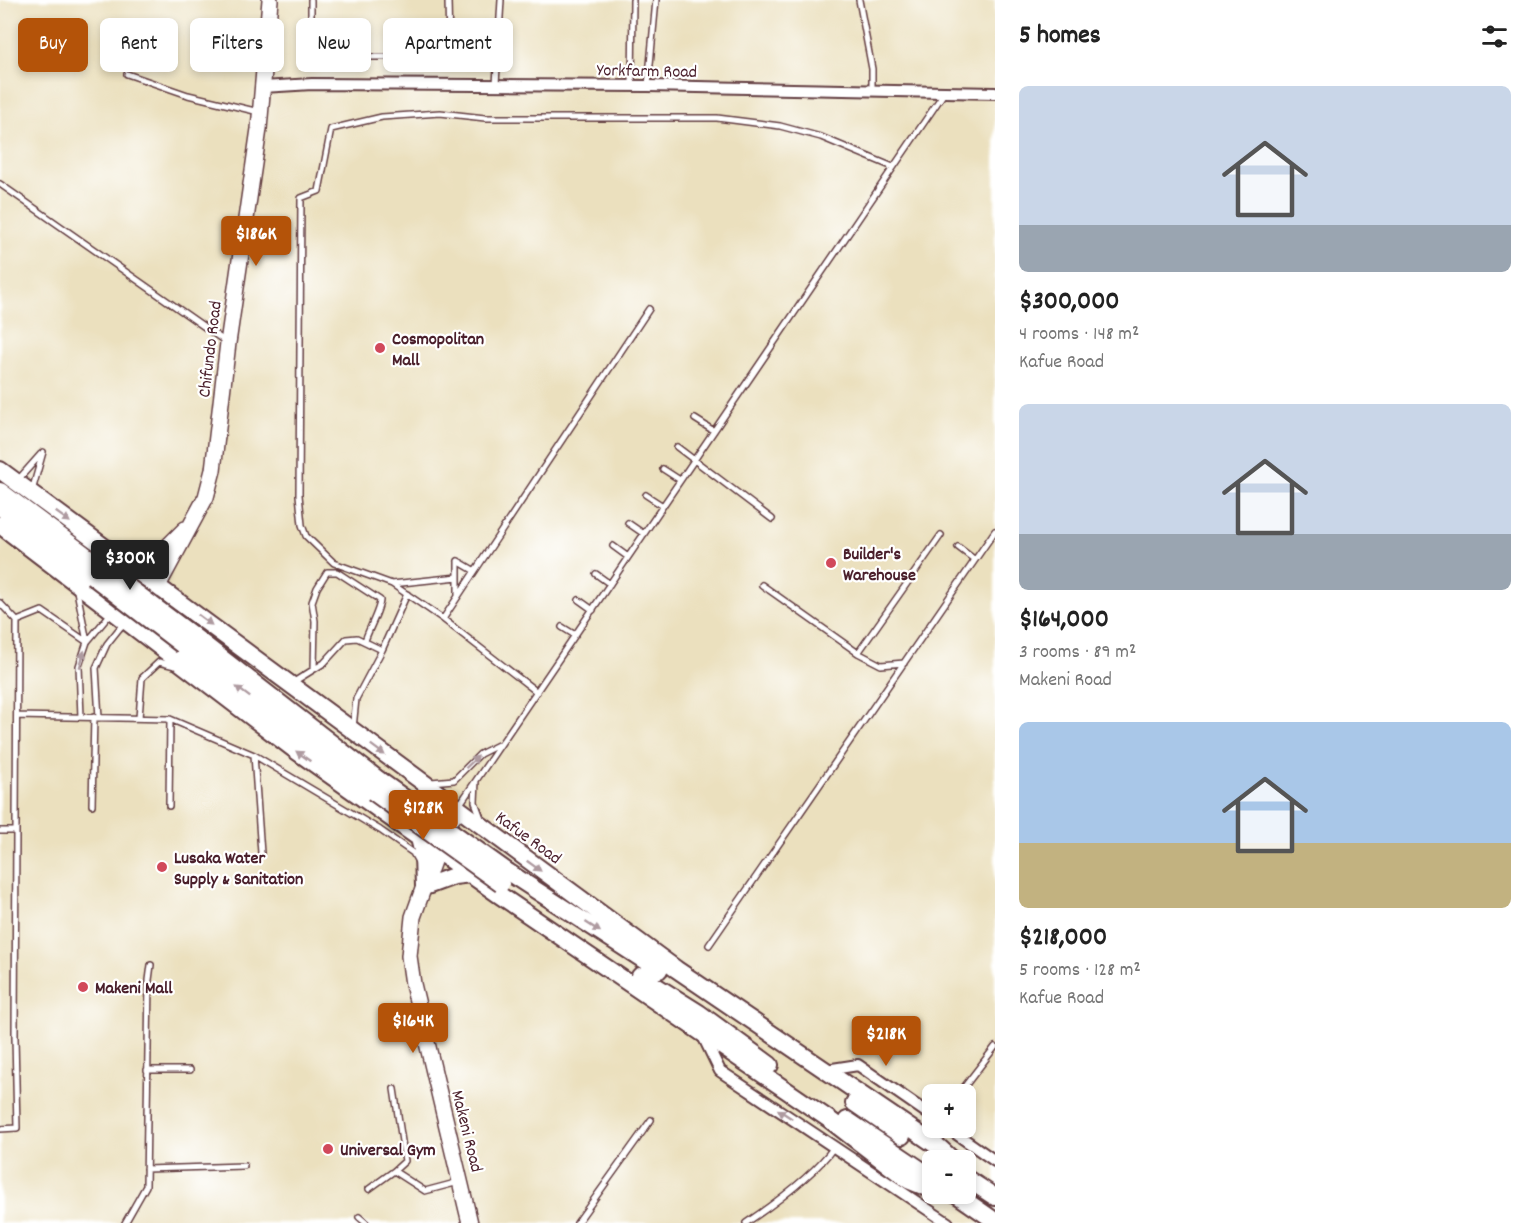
<!DOCTYPE html>
<meta charset="utf-8">
<style>
:root{--surface:#fff;--page:#f6f6f6;--text:#222;--muted:#767676;--accent:#b45309}
body{margin:0;font-family:Dekko,sans-serif;background:var(--page);color:var(--text);height:100vh;display:flex;flex-direction:column;font-size:22px;white-space:nowrap}
*{box-sizing:border-box;margin:0}
p{font-size:20px;color:var(--muted)}
.icon{flex:none;width:33px;height:33px;fill:none;stroke:currentColor;stroke-width:2;stroke-linecap:round;stroke-linejoin:round}
.map{position:relative;flex:1;overflow:hidden}
.side{display:flex;flex-direction:column;background:var(--surface);width:540px}
.side>*{flex:none}
.guide{position:absolute;left:18px;top:18px;width:570px;height:54px;display:flex;gap:12px}
.tools{position:absolute;left:922px;top:1084px;display:grid;gap:12px}
.tools a{display:grid;place-items:center;width:54px;height:54px;border-radius:9px;background:var(--surface);box-shadow:0 3px 9px #0003;font-size:30px}
.price{position:absolute;translate:-50% -51px;padding:0 14px;border-radius:6px;background:var(--accent);color:#fff;font-size:20px;line-height:39px;filter:drop-shadow(0 2px 3px #0008)}
.price::after{content:'';position:absolute;left:50%;top:36px;width:18px;height:14px;margin-left:-9px;background:inherit;clip-path:polygon(0 0,100% 0,50% 100%)}
.price.on{background:#222;color:#fff}
ul{padding:0;list-style:none}
li{display:grid;align-content:center;gap:12px;height:318px;padding:0 24px}
li span{display:grid;place-items:center;height:186px;border-radius:9px;color:#555}
li>.icon{margin-inline-start:auto}
span .icon{width:108px;height:108px;fill:#fffc;stroke-width:1}
li b{font-size:26px}
h2{display:flex;justify-content:space-between;align-items:center;height:72px;padding:0 24px;font-size:26px}
.pill{padding:0 21px;border-radius:9px;background:var(--surface);box-shadow:0 3px 9px #0003;font-size:21px;line-height:54px}
.pill.on{background:var(--accent);color:#fff}
main{display:flex;flex:1;min-height:0}
.map>svg:first-child{display:block}
</style>
<main>
<div class="map">
<svg width="995" height="1223" viewBox="0 0 995 1223">
<rect width="100%" height="100%" fill="#fff"/>
<filter id="ink" filterUnits="userSpaceOnUse"><feTurbulence type="fractalNoise" baseFrequency=".0167" numOctaves="2"/><feDisplacementMap in="SourceGraphic" scale="12" xChannelSelector="R" yChannelSelector="G"/><feConvolveMatrix kernelMatrix="1 2 1 2 8 2 1 2 1" color-interpolation-filters="sRGB"/></filter>
<filter id="wash" filterUnits="userSpaceOnUse"><feTurbulence type="fractalNoise" baseFrequency=".008" numOctaves="4" result="noise"/><feDisplacementMap in="SourceGraphic" scale="24" xChannelSelector="R" yChannelSelector="G"/><feGaussianBlur stdDeviation="1.35" result="paint"/><feColorMatrix in="noise" values="0 0 0 0 0 0 0 0 0 0 0 0 0 0 0 0 0 1.4 0 .05"/><feComposite in="paint" operator="in"/></filter>
<g filter="url(#wash)">
<rect width="100%" height="100%" fill="#ebe0be"/>
</g>
<g filter="url(#ink)">
<g fill="none" stroke-linecap="round" stroke-linejoin="round">
<g stroke="#623c41" stroke-width="8">
<path id="lane" d="M311,0V43L314,53L322,57H436L443,56L449,48L448,0
M859,0L872,69V90
M127,74L188,95L259,112
M496,84L501,0
M632,86L633,0
M648,86L656,0
M0,184L226,342
M695,419L714,431
M677,447L772,519
M663,469L680,480
M17,481L41,454
M32,491L43,452
M646,495L663,506
M628,523L644,534
M613,546L628,557
M958,547L975,560
M458,561L475,571
M596,574L610,584
M458,577L392,584L334,563L306,536L302,525L299,495L301,198L319,191L331,129L382,117L440,113L485,118H717L780,126L821,137L893,167
M392,584L443,619L537,692
M762,585L858,653L941,535
M77,591L87,642
M458,595V561
M579,600L593,610
M0,603L17,621L15,1037L17,1128L0,1129
M443,619L649,309
M17,621L42,611L87,642
M562,627L575,635
M382,650L407,594
M858,653L881,665L904,663
M314,669L315,621L312,602L317,588L327,572H337L380,600C380,610 368,630 365,641
M292,683L324,663L346,639L357,638L382,650L356,699L353,728
M17,716L170,719L254,755L261,853
M81,717L79,666L87,642L112,612
M99,718L96,668L107,644L123,624
M139,718L142,678L159,662L175,666
M254,755L380,830L413,853L418,862
M476,781L475,802L481,818
M431,782L454,780L480,754L498,745
M92,805L94,717
M169,806L170,719
M458,807L944,93
M0,831H16
M709,945L995,531
M147,1070H190
M394,1089L405,1161L394,1171
M958,1095L995,1047
M146,1169L244,1166
M369,1189L394,1171L425,1191L459,1182
M359,1217L366,1223
M125,1223L146,1186L149,980L151,965
M577,1223L651,1120
M746,1223C774,1204 815,1174 834,1147"/>
</g>
<g stroke="#623c41" stroke-width="14">
<path id="street" d="M263,87L312,84L648,86L995,93
M702,1034L720,1071L948,1223
M826,1070L858,1065L933,1117
M948,1128L995,1161"/>
</g>
<g stroke="#623c41" stroke-width="18">
<path id="secondary" d="M150,594L158,586L206,497L213,470L228,343L259,129L270,0
M122,598L141,573L185,529
M457,808L437,850L413,917L409,956L413,984L470,1223"/>
</g>
<g stroke="#623c41" stroke-width="20">
<path id="primary" d="M0,470L676,969L940,1148L954,1161
M0,491L99,565
M0,507L92,576
M0,525L295,750L498,894L830,1120L908,1180L933,1190
M192,635L379,780
M182,645L373,792
M419,838L423,854L424,887L454,876L471,874
M508,872L659,970
M640,976L699,1013L770,1065
M854,1103L902,1136
M847,1120L933,1178
M966,1178L995,1197
M956,1194L995,1221"/>
</g>
<use href="#lane" stroke="#fff" stroke-width="5"/>
<use href="#street" stroke="#fff" stroke-width="10"/>
<use href="#secondary" stroke="#fff" stroke-width="15"/>
<use href="#primary" stroke="#fff" stroke-width="16"/>
<g stroke="#623c41" stroke-width="20" stroke-linecap="butt">
<path id="primary-bridge" d="M99,565L192,635
M92,576L182,645
M379,780L508,872
M373,792L501,884"/>
</g>
<use href="#primary-bridge" stroke="#fff" stroke-width="16"/>
</g>
<defs><path id="oneway-solid" d="M-6-.8H1V-3.2L6.5 0L1 3.2V.8H-6Z" transform="scale(1.5)"/></defs>
<g fill="#ae9aa0">
<use href="#oneway-solid" transform="translate(63 517) rotate(36)"/>
<use href="#oneway-solid" transform="translate(205 620) rotate(37)"/>
<use href="#oneway-solid" transform="translate(82 659) rotate(-75)"/>
<use href="#oneway-solid" transform="translate(243 692) rotate(-143)"/>
<use href="#oneway-solid" transform="translate(378 750) rotate(37)"/>
<use href="#oneway-solid" transform="translate(303 756) rotate(-145)"/>
<use href="#oneway-solid" transform="translate(472 762) rotate(-44)"/>
<use href="#oneway-solid" transform="translate(534 866) rotate(36)"/>
<use href="#oneway-solid" transform="translate(593 927) rotate(33)"/>
<use href="#oneway-solid" transform="translate(785 1114) rotate(-147)"/>
</g>
</g>
<g fill="#d1495b" stroke="#fff" stroke-width="2">
<circle cx="380" cy="348" r="6"/>
<circle cx="831" cy="563" r="6"/>
<circle cx="162" cy="867" r="6"/>
<circle cx="83" cy="987" r="6"/>
<circle cx="328" cy="1149" r="6"/>
</g>
<g text-anchor="middle" stroke-width="4.5" stroke-linejoin="round" paint-order="stroke">
<g font-size="18" fill="#4a1f2b" stroke="#fff">
<text transform="translate(647 70) rotate(1)" y="6">Yorkfarm Road</text>
<text transform="translate(209 349) rotate(-83)" y="6">Chifundo Road</text>
<text transform="translate(529 837) rotate(36)" y="6">Kafue Road</text>
<text transform="translate(468 1131) rotate(76)" y="6">Makeni Road</text>
</g>
<g font-size="18" font-weight="bold" fill="#4a1f2b" stroke="#fff" text-anchor="start">
<text x="392" y="344">Cosmopolitan<tspan x="392" dy="21">Mall</tspan></text>
<text x="843" y="559">Builder's<tspan x="843" dy="21">Warehouse</tspan></text>
<text x="174" y="863">Lusaka Water<tspan x="174" dy="21">Supply &amp; Sanitation</tspan></text>
<text x="95" y="993">Makeni Mall</text>
<text x="340" y="1155">Universal Gym</text>
</g>
</g>
</svg>
<div class="tools">
<a>+</a>
<a>−</a>
</div>
<b class="price" style="left:256px;top:267px">$186K</b>
<b class="price on" style="left:130px;top:591px">$300K</b>
<b class="price" style="left:423px;top:841px">$128K</b>
<b class="price" style="left:413px;top:1054px">$164K</b>
<b class="price" style="left:886px;top:1067px">$218K</b>
<div class="guide">
<a class="pill on">Buy</a>
<a class="pill">Rent</a>
<a class="pill">Filters</a>
<a class="pill">New</a>
<a class="pill">Apartment</a>
</div>
</div>
<section class="side">
<h2>5 homes<svg class="icon" aria-label="filters" viewBox="0 0 24 24"><path d="M4 7h16M4 17h16"/><circle cx="9" cy="7" r="2"/><circle cx="15" cy="17" r="2"/></svg></h2>
<ul>
<li><span style="background:linear-gradient(#c9d6e8 75%,#9aa5b1 0)"><svg class="icon" aria-label="home" viewBox="0 0 24 24"><path d="M3 11l9-7 9 7M6 9v11h12V9"/></svg></span><div><b>$300,000</b><p>4 rooms · 148 m²</p><p>Kafue Road</p></div></li>
<li><span style="background:linear-gradient(#c9d6e8 70%,#9aa5b1 0)"><svg class="icon" aria-label="home" viewBox="0 0 24 24"><path d="M3 11l9-7 9 7M6 9v11h12V9"/></svg></span><div><b>$164,000</b><p>3 rooms · 89 m²</p><p>Makeni Road</p></div></li>
<li><span style="background:linear-gradient(#a9c7e8 65%,#c2b280 0)"><svg class="icon" aria-label="home" viewBox="0 0 24 24"><path d="M3 11l9-7 9 7M6 9v11h12V9"/></svg></span><div><b>$218,000</b><p>5 rooms · 128 m²</p><p>Kafue Road</p></div></li>
</ul>
</section>
</main>
